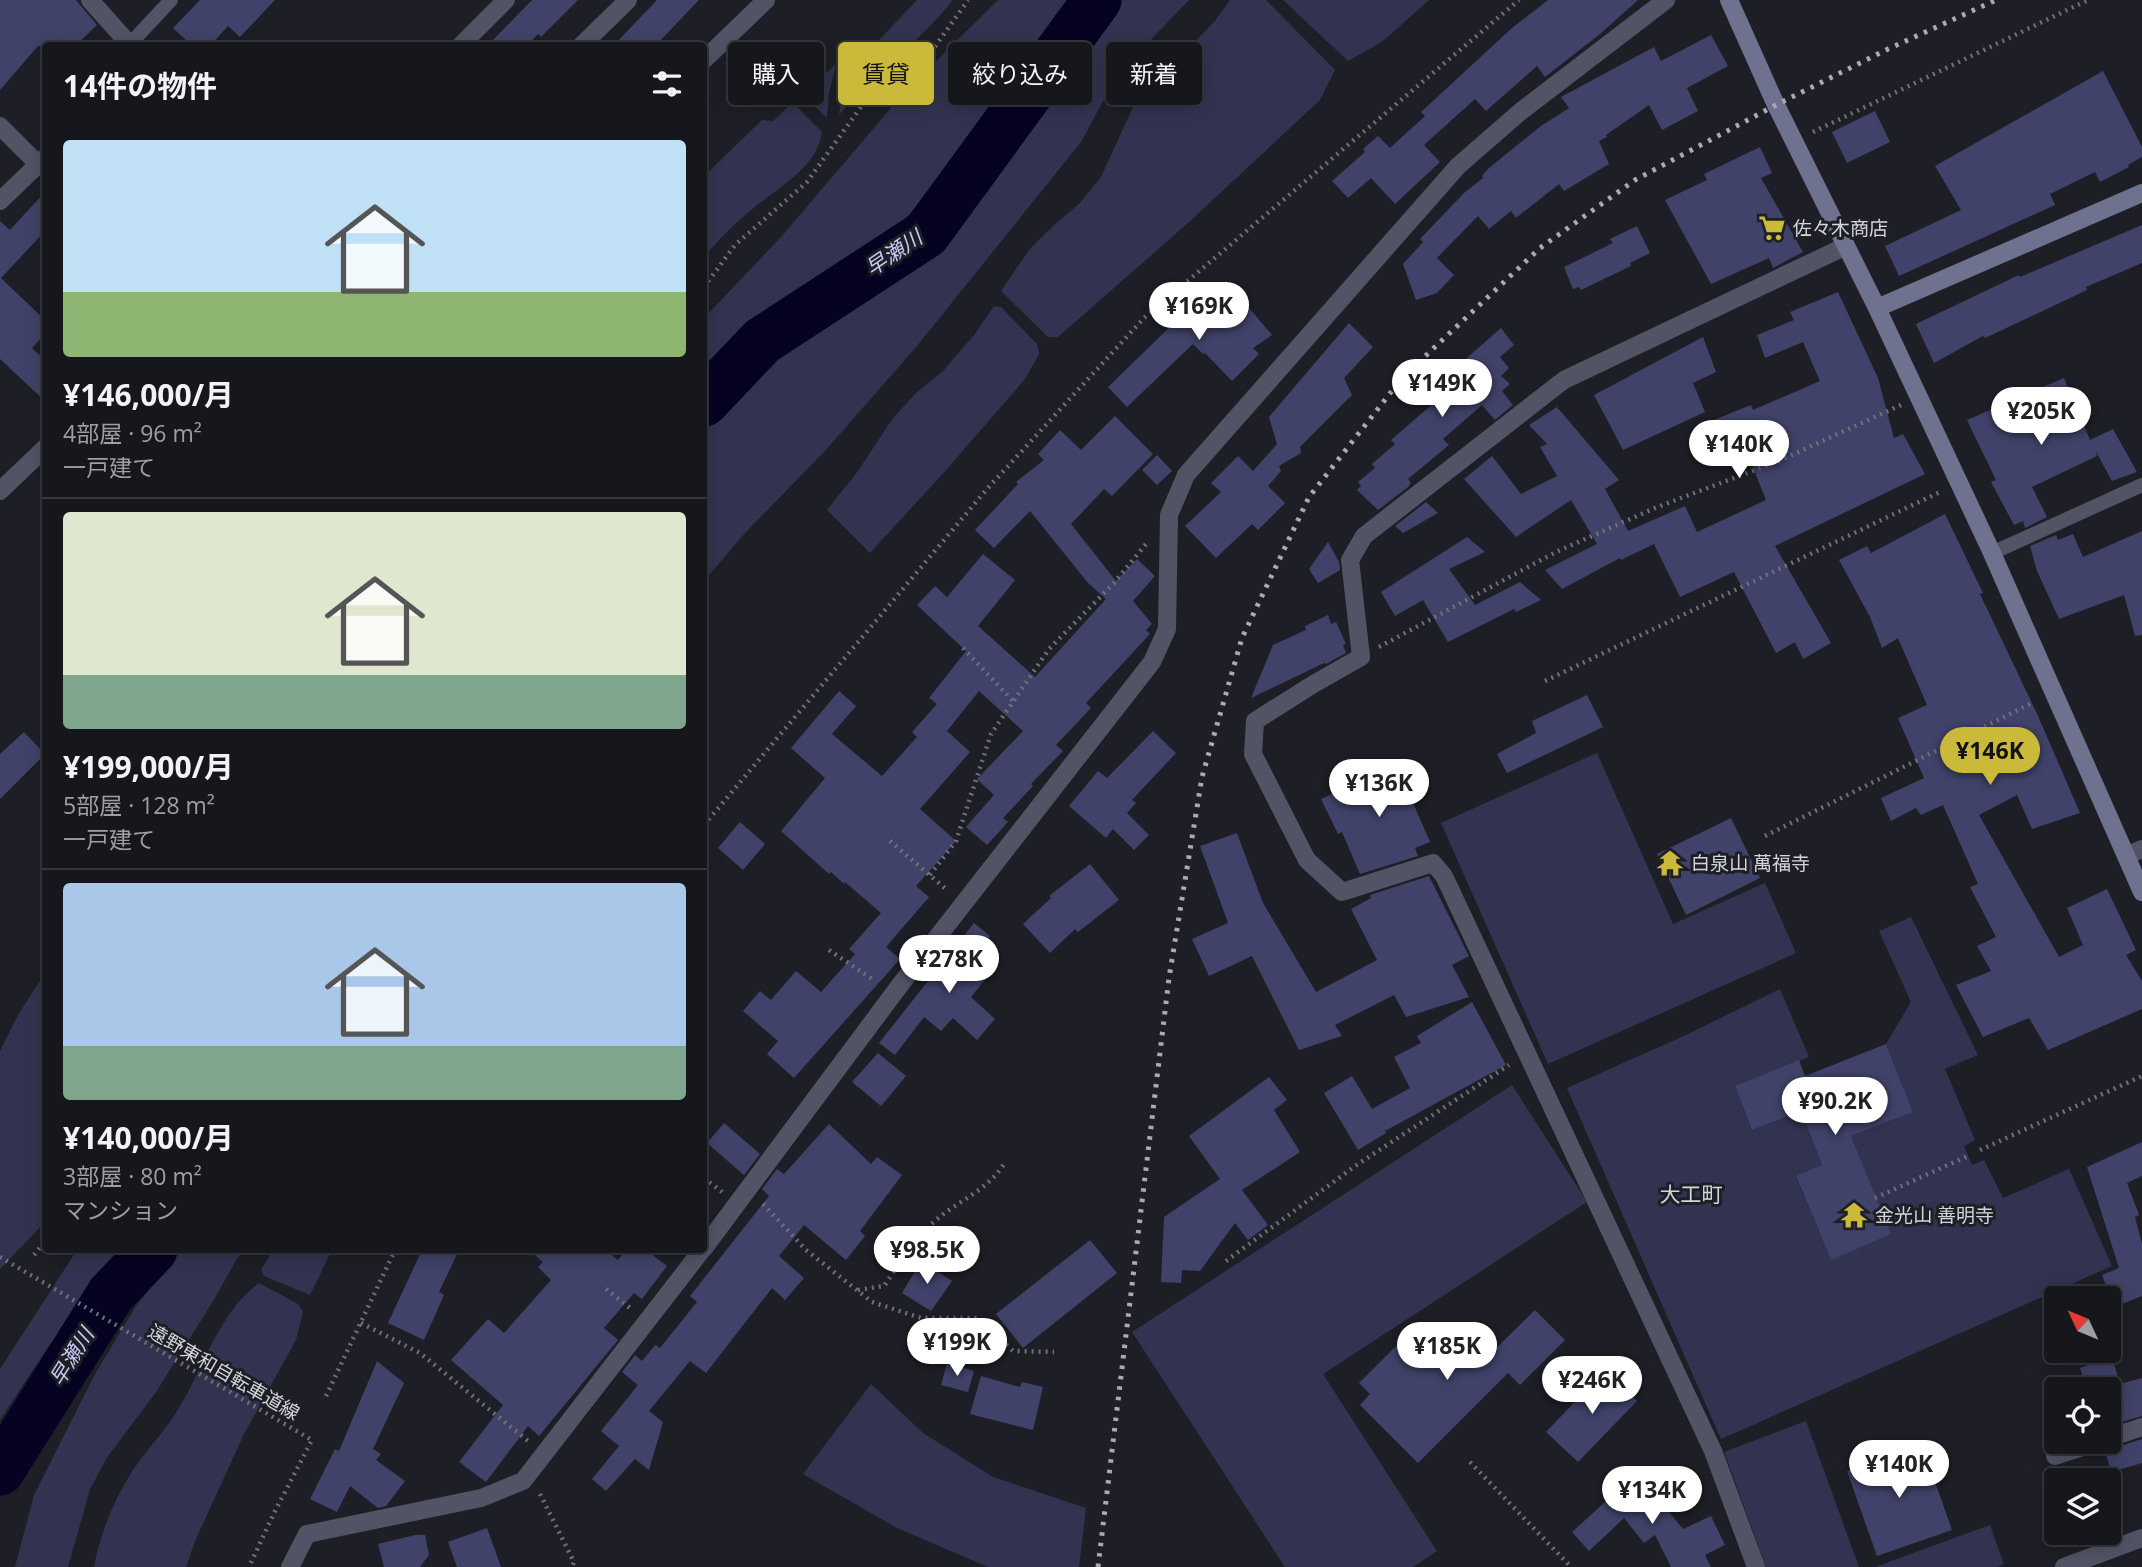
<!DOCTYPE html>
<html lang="ja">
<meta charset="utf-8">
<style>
:root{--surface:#16171c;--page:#232429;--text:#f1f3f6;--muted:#9e9fa3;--line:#35363b;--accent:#cbb939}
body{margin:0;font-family:"Open Sans","Noto Sans JP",sans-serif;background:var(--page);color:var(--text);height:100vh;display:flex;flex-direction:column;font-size:26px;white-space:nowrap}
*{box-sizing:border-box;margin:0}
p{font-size:23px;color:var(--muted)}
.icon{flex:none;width:38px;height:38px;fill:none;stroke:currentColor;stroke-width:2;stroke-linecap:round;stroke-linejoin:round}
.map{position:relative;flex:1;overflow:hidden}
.drawer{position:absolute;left:42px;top:42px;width:665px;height:1211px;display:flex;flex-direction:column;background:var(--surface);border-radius:7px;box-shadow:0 4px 18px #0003,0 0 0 2px var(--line)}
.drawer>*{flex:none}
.guide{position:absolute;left:728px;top:42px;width:665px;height:63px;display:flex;gap:14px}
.needle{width:46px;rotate:314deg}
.buttons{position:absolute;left:2044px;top:1286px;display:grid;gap:14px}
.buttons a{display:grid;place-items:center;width:77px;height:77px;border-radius:7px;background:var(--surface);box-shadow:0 4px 18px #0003,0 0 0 2px var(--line);font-size:35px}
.price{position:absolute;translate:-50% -60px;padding:0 16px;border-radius:24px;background:#fff;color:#222;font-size:23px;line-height:46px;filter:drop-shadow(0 2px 4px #0008)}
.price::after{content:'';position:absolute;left:50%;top:42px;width:21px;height:16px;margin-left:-10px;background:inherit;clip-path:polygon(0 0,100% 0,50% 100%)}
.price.on{background:var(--accent);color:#111}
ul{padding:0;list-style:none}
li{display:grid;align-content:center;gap:14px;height:371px;padding:0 21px}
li+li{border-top:2px solid var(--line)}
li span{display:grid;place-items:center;height:217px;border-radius:7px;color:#555}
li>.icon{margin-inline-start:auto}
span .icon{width:126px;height:126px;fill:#fffc;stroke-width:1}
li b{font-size:30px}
h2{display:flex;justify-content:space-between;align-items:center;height:84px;padding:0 21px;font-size:30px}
.chip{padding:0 24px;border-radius:7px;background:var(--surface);box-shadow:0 4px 18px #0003,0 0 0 2px var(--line);font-size:24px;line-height:63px}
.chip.on{background:var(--accent);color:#111}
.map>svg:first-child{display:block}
</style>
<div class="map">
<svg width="2142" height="1567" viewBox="0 0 2142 1567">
<rect width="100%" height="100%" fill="#1e1f26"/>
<path fill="#323350" d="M917,0H953C919,43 874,73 839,115L842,94L848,73Z
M998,0H1077L1035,48L960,160L887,238L753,324L704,374V318L782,236L901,96Z
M1116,0H1189L1117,75L1081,142L917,346L824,452L745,533L704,581V433L732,398L799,342L879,292L946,240L988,191L1082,35Z
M1230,0H1266L1335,70L1320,100L1188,223L1058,337H1048L1001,291L1029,250L1053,226L1080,203L1101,177L1135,103L1158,74L1190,47L1214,22Z
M1283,0H1429L1383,41L1348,61Z
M836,64L829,93L827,118L807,99L806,91Z
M796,106L822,132C817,169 775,189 750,211C733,225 718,240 704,257V176L762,120L773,121L788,107Z
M994,306L1001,307L1037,344L1039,354L1025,379L947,469L870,553L827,510L858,471L893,418L917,392L942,372L975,334Z
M1597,753L1673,924L1765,883L1796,953L1548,1064L1441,823Z
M1911,917L1978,1055L1945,1069L1975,1140L1964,1146L1972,1165L1984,1160L2003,1198L2069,1169L2112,1266L1721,1439L1567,1088L1686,1035L1780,989L1809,1057L1735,1086L1752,1130L1801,1111L1822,1165L1796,1177L1831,1259L1890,1234L1851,1136L1913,1112L1886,1044L1911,1002L1879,931Z
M45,973V1222L0,1269V1051L18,1015Z
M1512,1085L1587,1202L1323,1374L1437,1551L1413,1567H1285L1132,1332Z
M77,1250H121L46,1350L0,1420V1369Z
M181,1250H242L212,1303L156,1392L108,1456L90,1489L68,1567H15L34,1495L95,1374L136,1306Z
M273,1250H332L310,1295L264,1276L261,1270Z
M259,1283L298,1304L303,1312L296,1340L244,1434L195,1541L186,1567H94C100,1534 113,1502 131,1473C145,1452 162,1434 176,1413C203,1371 217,1314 259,1283Z
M871,1384L923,1433L993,1477L1086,1508L1079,1567H988L897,1528L803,1474Z
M1806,1421L1859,1567H1766L1724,1452Z
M1990,1525L2004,1564L1997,1567H1875Z"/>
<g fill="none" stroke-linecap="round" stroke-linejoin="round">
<path stroke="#060221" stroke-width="49" d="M704,402L762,341L926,234L1097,0
M0,1471L111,1294L153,1250"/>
</g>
<path fill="#404269" d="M0,0H76L97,25L75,46H38L0,90Z
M200,0H275L240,37L228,26L210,46H192L173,28Z
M532,0H578L541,37L538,34L527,46H487Z
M657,0H699L655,46H613Z
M1548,0H1638L1600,34L1545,77L1537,66L1486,111L1475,99L1424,145L1440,162L1395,204L1371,178L1348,198L1332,181L1365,152L1363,149L1378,136L1390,148L1425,116L1421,112L1512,28Z
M1711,35L1728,66L1687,88L1698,111L1662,130L1649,105L1606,135L1607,137L1599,141L1609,164L1564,191L1559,184L1516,218L1511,211L1489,229L1478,216L1437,258L1454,275L1437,293L1416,300L1403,264L1423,242L1420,239L1464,193L1483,178L1482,176L1489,168L1541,126L1569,108L1561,97L1654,47L1661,61Z
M2103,71L2142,147V157L2128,165L2129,167L2100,182L2095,172L2050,194L2055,205L1899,276L1885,246L1961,210L1935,166Z
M1875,111L1890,142L1847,163L1832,132Z
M1760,147L1772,173L1761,178L1803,252L1773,268L1769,258L1711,284L1665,200L1707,180L1704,174Z
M46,191V230L1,278L46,321V333L32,348L46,361V402L0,359V221L10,230Z
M2142,225V263L2086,287L2087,290L1985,338L1983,336L1934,363L1916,324L2019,275L2020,277Z
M1637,226L1650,253L1630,263L1631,266L1581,290L1579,287L1573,289L1564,267L1613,243L1610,239Z
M1226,281L1272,335L1253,348L1259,354L1232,381L1205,353L1203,354L1193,344L1127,407L1108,387L1174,323Z
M1838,292L1878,378L1894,438L1903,434L1925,474L1775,546L1831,643L1803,659L1795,642L1776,653L1734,572L1680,597L1654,544L1621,560L1620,558L1562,589L1545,570L1597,544L1571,500L1516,537L1464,479L1492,456L1521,494L1557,476L1540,447L1547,444L1529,425L1557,407L1619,480L1605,489L1628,531L1685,506L1697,532L1766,500L1744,445L1708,459L1694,428L1751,405L1753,410L1820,381L1803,342L1765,358L1757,335L1794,320L1790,312Z
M1349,323L1373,347L1344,378L1352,395L1300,447L1301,453L1279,466L1281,471L1268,486L1285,503L1258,530L1252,524L1216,558L1185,526L1221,492L1211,483L1238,456L1253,471L1277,444L1269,417Z
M1501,328L1514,345L1500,357L1509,368L1501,376L1510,384L1502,391L1513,405L1495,420L1482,405L1443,439L1449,445L1408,479L1411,483L1408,487L1378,510L1357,490L1361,486L1358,482L1375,468L1372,464L1395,444L1391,440L1436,401L1428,392Z
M1703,337L1716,372L1693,383L1705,412L1623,450L1594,395Z
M2064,378L2090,440L2113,429L2137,472L2112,481L2095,450L2097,456L2032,487L2047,517L2025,528L2023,521L2014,525L1991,482L1996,480L1967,420Z
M1115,416L1153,454L1112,496L1104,489L1071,524L1116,581L1137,559L1155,576L1133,601L1152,624L1146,630L1150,634L1086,703L1091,708L1056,745L1063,751L1031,784L1033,786L1003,818L1008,822L987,845L966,827L994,795L977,779L1023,731L979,691L947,731L970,752L920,809L956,841L916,886L929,897L886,947L900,959L794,1078L767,1054L778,1041L743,1011L760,991L771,1000L796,971L821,992L855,954L849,949L881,913L845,882L844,884L831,872L829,874L781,831L825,778L791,748L839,691L856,706L832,734L882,776L917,737L912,732L937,704L929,698L966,651L917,605L935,586L947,597L983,554L1015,580L978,626L1035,677L1106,599L1088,583L1030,511L994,548L975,530L1018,484L1016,482L1044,460L1038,454L1060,430L1081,450Z
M1157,455L1172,471L1157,485L1142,470Z
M1426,502L1438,513L1403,533L1395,526Z
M1945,514L1983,593L1980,594L2038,716L2080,813L2032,829L2017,795L1979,815L2059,957L2083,945L2067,908L2107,889L2136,950L2126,955L2142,981V1009L2048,1050L2029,1018L1983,1037L1956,985L1991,971L1977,946L1996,937L1970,887L1978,884L1943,805L1921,815L1916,808L1891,821L1881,798L1924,778L1898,718L1927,705L1898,638L1882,648L1870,617L1839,560L1867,546L1871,553Z
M2142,531V635L2135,636L2124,595L2059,619L2037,571L2030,546L2056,535L2058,540L2073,534L2083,557Z
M1467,537L1485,552L1449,569L1475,605L1520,582L1541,600L1516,612L1514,609L1448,642L1423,600L1395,616L1381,592Z
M1328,542L1339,562L1340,570L1318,583L1309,569Z
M1328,615L1331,624L1336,622L1346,644L1343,645L1346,653L1326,664L1324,663L1251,698L1273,645L1306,630L1305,626Z
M1587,695L1603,727L1507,773L1497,754L1536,733L1532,721Z
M1153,731L1176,753L1132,800L1136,803L1127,813L1149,835L1134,850L1113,829L1106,838L1069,806L1098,771L1107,778Z
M24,732L45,754L0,799V754Z
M1404,763L1421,799L1413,803L1430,842L1415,848L1418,856L1360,874L1342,832L1338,834L1321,799L1351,785L1352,788Z
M1731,818L1760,878L1686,915L1657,854Z
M740,822L765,844L743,870L718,848Z
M1237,833L1263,903L1316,992L1377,960L1351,909L1371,898L1370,895L1429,876L1469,956L1452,965L1469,997L1406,1017L1394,995L1335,1025L1342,1036L1299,1050L1252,956L1209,976L1192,939L1228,923L1200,846Z
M1090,864L1119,900L1078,932L1075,929L1050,953L1023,924L1051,898L1049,896Z
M974,923L990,936L975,955L993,970L971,997L995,1019L977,1040L953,1018L941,1031L924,1017L895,1055L879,1043Z
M1472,1002L1506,1065L1385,1131L1386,1133L1358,1150L1324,1093L1352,1076L1372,1109L1410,1088L1394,1057L1421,1043L1417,1036Z
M1886,1044L1913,1112L1851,1136L1891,1234L1831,1260L1796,1176L1822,1165L1801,1111L1752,1130L1735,1086L1799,1060L1805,1076Z
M878,1053L906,1076L881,1106L852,1082Z
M1269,1077L1287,1100L1274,1110L1300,1152L1242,1190L1268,1225L1248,1240L1235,1223L1200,1271L1182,1270L1181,1283L1161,1282L1164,1217L1220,1179L1189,1136Z
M724,1123L760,1154L744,1175L707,1143Z
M829,1124L871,1164L877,1157L902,1175L860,1231L865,1236L846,1260L804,1225L779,1256L804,1278L785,1300L772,1288L706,1373L690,1361L649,1411L663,1422L649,1470L635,1459L606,1491L592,1479L619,1446L601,1431L638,1385L622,1372L635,1355L642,1361L655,1345L660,1348L697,1302L690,1296L769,1196L762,1189L777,1169L784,1174Z
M2142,1142V1176L2127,1183L2139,1215L2135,1217L2142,1244V1296L2114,1307L2102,1275L2119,1268L2087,1167Z
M1090,1240L1117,1273L1023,1348L996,1314Z
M422,1250H459L439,1292L444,1295L424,1340L388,1323Z
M529,1250H605L618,1260L626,1250H646L667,1266L642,1299L634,1293L604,1328L618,1340L539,1436L528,1426L486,1482L459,1462L503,1405L451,1360L488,1319L504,1333L551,1280L538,1267L543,1262Z
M921,1261L952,1281L931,1311L902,1293Z
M1535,1310L1565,1340L1520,1385L1508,1373L1418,1463L1360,1405L1370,1394L1359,1383L1413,1329L1429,1344L1442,1331L1477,1367Z
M2112,1357L2120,1384L2142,1378V1416L2109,1426V1390H2087L2080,1368Z
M377,1361L404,1383L373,1449L381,1454L376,1460L405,1481L386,1506L378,1508L350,1486L337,1512L310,1499L335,1449L339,1451Z
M947,1363L974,1371L968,1392L941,1385Z
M1605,1370L1637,1401L1578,1462L1546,1432Z
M981,1376L1020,1387L1022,1382L1043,1387L1033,1430L970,1414Z
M2142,1439V1463L2111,1472L2105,1451Z
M1922,1445L1952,1530L1877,1556L1847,1471Z
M1637,1473L1683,1529L1711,1516L1725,1545L1705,1555L1711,1567H1671L1655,1535L1644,1543L1624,1518L1589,1551L1572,1532Z
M487,1528L501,1567H457L448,1542Z
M415,1535H425L429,1555L420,1567H384L378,1544Z"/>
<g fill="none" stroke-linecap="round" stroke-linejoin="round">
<path stroke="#707177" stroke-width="4.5" stroke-dasharray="2 5" stroke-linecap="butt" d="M1813,132L2088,0
M704,287L735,245L807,182L863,104L934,48L968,0
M1379,647L1556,552L1655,508L1781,460L1901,405
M963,648L1013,701
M1545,681L1942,491
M704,825L987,489L1144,318L1519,0
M1765,836L2034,702
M890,841L947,890
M930,875L956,841L991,734L1049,649L1114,583L1146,544
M829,950L875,981
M1980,1150L2142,1076
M704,1178L722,1192
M1875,1198L1968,1156
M763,1204L806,1250L872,1302L921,1318H977L1013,1351L1054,1352
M34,1255L46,1240
M0,1257L312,1440L274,1513L249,1567
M1226,1261L1358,1164L1509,1065
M606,1289L630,1308
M858,1290L884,1286C900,1263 914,1239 936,1220C958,1201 988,1190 1004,1164
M361,1323L420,1353L528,1441
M326,1396L395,1250
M1470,1462L1571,1567
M540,1494L574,1562L572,1567"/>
<path stroke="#525466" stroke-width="14" d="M130,44L171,0
M1992,553L2142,485"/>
<path stroke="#525466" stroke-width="18" d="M90,0L131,46
M460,46L506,0
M581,46L628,0
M704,60L766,0
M0,126L38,164
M0,201L46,157
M0,491L46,447
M2126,856L2142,849
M704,1248L900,985L1152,662L1167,629L1169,515L1186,475L1458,166L1520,112L1666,0
M2109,1438L2142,1427
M2055,1456L2098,1442
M290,1567L307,1534L481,1498L523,1481L702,1250
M1756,1567L1713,1451L1444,876L1433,863L1342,892L1307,860L1253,754L1255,721L1312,685L1361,657L1350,560L1364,536L1564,380L1846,246
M2064,1567L2142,1538"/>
<path stroke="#6f728f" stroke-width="18" d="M1729,0L1776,105L1877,308L1992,553L2142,892
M1877,308L2142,193"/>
<path stroke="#aaabb0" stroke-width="5" stroke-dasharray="3.5 7" stroke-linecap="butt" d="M1098,1567L1169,978L1202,777L1242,638L1309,497L1402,378L1540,248L1635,180L1776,105L1888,49L1996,0"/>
</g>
<defs>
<g id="supermarket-bare" transform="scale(2.1)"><path d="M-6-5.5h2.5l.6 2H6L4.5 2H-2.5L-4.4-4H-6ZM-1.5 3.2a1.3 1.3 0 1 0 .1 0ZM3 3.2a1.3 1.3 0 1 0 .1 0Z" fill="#cbb939" stroke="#1e1f26" stroke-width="2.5" paint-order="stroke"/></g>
<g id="temple-bare" transform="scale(2.1)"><path d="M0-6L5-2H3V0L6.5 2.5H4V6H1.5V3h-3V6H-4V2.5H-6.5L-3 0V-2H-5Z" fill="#cbb939" stroke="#1e1f26" stroke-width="2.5" paint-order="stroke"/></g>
</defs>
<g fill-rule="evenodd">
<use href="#supermarket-bare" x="1772" y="228"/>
<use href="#temple-bare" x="1670" y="863"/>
<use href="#temple-bare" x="1854" y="1215"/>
</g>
<g text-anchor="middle" stroke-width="6" stroke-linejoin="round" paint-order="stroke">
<g font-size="19" fill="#d4d5da" stroke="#1e1f26" text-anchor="start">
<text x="1793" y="235">佐々木商店</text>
<text x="1691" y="870">白泉山 萬福寺</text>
<text x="1875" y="1222">金光山 善明寺</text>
</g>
<g font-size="19" fill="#d4d5da" stroke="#1e1f26">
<text transform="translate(224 1372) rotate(30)" y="7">遠野東和自転車道線</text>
</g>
<g font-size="21" font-style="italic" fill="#c8ccf5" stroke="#1e1f26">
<text transform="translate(894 253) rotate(-34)" y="7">早瀬川</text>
<text transform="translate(72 1357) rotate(-58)" y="7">早瀬川</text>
</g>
<g font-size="21" fill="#d4d5da" stroke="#1e1f26">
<text x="1691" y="1202">大工町</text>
</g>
</g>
</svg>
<div class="buttons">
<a><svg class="needle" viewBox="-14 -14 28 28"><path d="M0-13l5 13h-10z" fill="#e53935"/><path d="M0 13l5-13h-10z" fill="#9e9fa3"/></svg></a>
<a><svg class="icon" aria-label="locate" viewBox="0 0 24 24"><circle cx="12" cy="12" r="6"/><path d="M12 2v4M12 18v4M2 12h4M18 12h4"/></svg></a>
<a><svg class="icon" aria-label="layers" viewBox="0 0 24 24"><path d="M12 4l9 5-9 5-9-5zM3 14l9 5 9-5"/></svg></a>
</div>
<b class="price" style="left:1199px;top:342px">¥169K</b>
<b class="price" style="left:1442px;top:419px">¥149K</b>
<b class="price" style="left:2041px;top:447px">¥205K</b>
<b class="price" style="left:1739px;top:480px">¥140K</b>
<b class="price on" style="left:1990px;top:787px">¥146K</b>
<b class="price" style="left:1379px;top:819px">¥136K</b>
<b class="price" style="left:949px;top:995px">¥278K</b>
<b class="price" style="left:1835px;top:1137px">¥90.2K</b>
<b class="price" style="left:927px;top:1286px">¥98.5K</b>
<b class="price" style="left:957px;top:1378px">¥199K</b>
<b class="price" style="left:1447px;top:1382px">¥185K</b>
<b class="price" style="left:1592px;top:1416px">¥246K</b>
<b class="price" style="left:1899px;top:1500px">¥140K</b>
<b class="price" style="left:1652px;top:1526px">¥134K</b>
<div class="guide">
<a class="chip">購入</a>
<a class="chip on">賃貸</a>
<a class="chip">絞り込み</a>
<a class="chip">新着</a>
</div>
<section class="drawer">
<h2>14件の物件<svg class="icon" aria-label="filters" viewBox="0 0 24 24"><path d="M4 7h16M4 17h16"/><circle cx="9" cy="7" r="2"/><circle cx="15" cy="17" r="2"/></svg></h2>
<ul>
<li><span style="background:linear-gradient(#bfe0f5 70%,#8fb573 0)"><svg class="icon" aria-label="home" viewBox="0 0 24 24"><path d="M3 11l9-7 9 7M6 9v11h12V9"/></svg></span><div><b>¥146,000/月</b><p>4部屋 · 96 m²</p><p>一戸建て</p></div></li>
<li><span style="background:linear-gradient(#dfe7d0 75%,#7fa58c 0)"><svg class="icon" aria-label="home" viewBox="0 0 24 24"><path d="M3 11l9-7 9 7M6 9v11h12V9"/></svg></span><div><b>¥199,000/月</b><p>5部屋 · 128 m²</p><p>一戸建て</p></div></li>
<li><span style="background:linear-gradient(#a9c7e8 75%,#7fa58c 0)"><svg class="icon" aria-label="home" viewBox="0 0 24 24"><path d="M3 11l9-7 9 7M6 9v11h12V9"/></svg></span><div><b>¥140,000/月</b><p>3部屋 · 80 m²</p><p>マンション</p></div></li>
</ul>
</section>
</div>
